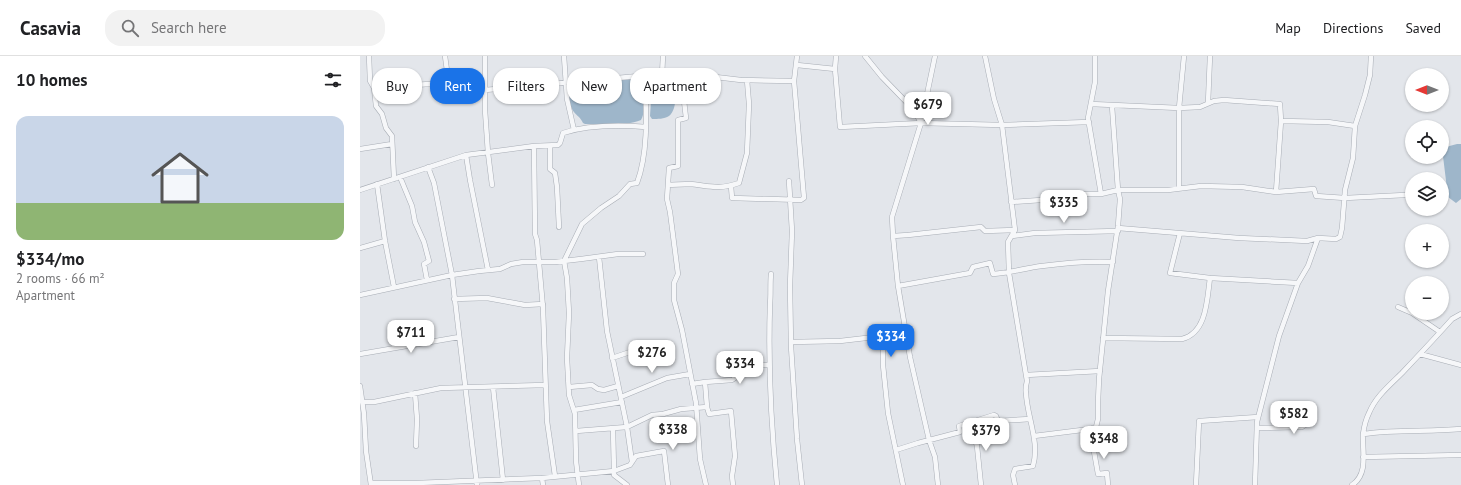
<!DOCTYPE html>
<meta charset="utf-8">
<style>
:root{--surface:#fff;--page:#f2f2f2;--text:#202124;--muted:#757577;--line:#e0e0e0;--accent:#1a73e8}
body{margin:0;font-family:"PT Sans",sans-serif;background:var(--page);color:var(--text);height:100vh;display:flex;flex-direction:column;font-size:15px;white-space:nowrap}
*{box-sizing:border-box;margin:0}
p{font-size:13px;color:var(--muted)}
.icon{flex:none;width:22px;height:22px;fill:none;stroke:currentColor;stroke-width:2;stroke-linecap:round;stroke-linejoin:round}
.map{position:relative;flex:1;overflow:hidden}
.side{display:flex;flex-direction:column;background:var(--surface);width:360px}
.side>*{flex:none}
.banner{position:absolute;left:12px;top:12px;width:380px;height:36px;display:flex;gap:8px}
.needle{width:26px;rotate:270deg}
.tools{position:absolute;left:1045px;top:12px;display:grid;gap:8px}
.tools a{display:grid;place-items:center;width:44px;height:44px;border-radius:50%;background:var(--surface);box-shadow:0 1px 3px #0004;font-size:20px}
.price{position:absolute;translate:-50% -34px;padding:0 9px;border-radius:8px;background:#fff;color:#222;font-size:13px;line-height:26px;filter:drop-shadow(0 1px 2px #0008)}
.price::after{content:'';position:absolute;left:50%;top:24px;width:12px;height:9px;margin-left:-6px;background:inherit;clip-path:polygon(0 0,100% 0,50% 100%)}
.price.selected{background:var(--accent);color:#fff}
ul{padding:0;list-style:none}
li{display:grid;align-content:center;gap:8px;height:212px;padding:0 16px}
li span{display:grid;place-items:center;height:124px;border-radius:12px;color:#555}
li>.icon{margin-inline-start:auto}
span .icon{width:72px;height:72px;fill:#fffc;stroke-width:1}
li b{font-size:17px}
h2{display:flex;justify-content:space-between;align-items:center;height:48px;padding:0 16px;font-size:17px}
.tag{padding:0 14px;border-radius:16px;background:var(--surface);box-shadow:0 1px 3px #0004;font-size:14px;line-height:36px}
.tag.selected{background:var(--accent);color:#fff}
header{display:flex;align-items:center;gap:24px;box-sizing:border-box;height:56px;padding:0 20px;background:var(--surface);border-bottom:1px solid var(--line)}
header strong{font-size:19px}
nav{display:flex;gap:22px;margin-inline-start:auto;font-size:14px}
.search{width:280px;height:36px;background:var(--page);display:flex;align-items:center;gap:10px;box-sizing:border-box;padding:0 14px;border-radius:16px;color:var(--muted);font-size:15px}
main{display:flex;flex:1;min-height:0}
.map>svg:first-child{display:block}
</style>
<header>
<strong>Casavia</strong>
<div class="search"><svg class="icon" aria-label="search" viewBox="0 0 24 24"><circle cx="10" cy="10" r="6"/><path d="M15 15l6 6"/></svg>Search here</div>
<nav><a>Map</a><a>Directions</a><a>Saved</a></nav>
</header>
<main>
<section class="side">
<h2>10 homes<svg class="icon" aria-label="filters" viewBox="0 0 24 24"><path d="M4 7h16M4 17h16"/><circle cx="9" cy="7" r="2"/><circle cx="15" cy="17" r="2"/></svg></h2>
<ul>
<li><span style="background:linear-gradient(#c9d6e8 70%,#8fb573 0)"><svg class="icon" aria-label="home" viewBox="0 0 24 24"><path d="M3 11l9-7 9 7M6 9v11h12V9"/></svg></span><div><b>$334/mo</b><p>2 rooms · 66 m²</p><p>Apartment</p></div></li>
</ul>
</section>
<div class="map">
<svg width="1101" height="429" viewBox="0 0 1101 429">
<rect width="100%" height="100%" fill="#e3e6eb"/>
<path fill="#9eb6ca" d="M273,23L278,24C281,34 287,55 281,64C264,71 243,68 225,68L223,67C220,60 215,59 212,53C209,48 209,39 209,32L214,27Z
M297,23L310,25L314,28C316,37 317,54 309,60C304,63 298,63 292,63L290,60L292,30L293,25Z
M1097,88H1101V143L1096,147L1088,141L1082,92Z"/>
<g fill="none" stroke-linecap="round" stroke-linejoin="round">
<g stroke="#a8adb5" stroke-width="5.5">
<path id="minor" d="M9,0L10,25L14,32L16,50L22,58L26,72L32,80L34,123
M85,0L89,29
M125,0V54L128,97L132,129
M204,0L207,43L214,74
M505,0L522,21L554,54L561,67
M575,0L561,67L532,161L533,180L548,179L621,171L625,175L655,174
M625,0L634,43L642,69L655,174L648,186L649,217L667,325C666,329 665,333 666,337C667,361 680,386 673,410L655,413L653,419L655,429
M735,0V26L728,62L741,138
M437,9L475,13L476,0
M475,13L480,71L561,67L642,69L729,66
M302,19L303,0
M321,19L326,62L318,64V110L309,112L307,143L310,156L318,218L314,227V244L322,274L336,347L340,403L346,429
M14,32L69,28L125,29
M125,34L290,19H321L347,20L381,24L434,25
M848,47L850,0
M731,48L819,52L840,51L854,45L864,44L920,48L921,65
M174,90L175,178L177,184L183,252L187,365L195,420
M190,90V113L195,117L197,131L199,171
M0,93L32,88
M106,99L110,124L128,214
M68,111L74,127L92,219L117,429
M40,121L52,150L55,166L64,186L69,205L64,208L67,224
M429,125L432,175L430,230L431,290L437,383L442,429
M17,128L25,185L34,231
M308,129C315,129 322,128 330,128C350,130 358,134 379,127L387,97L389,48L387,24
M371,130L372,142L441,144L444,142L434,25L437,0
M819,132V52L824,0
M0,134L106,99L174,90L198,89L200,87L203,77C228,69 260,69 286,71
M916,136L921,65L968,66L995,70
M651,146L681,144L697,141L724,138H741L758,134H808L841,130L882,131L916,136L954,133L956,140L985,142L1045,139
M758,172L879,182L947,185L958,182L976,183L980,181L982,172L985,134L993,102L995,70L1005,39L1010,19L1011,0
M820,177L810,217L850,222L938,227L948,210L958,182
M533,180L538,230
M652,180L675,177L758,175
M0,192L25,185
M239,201L247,275L267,371L272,406
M411,218C410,228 411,238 410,248C408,309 411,369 417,429
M0,239L92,219L119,215L140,213L151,208L163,206H195L221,203L258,198H283
M94,243L127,242L165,249L183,248
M1038,251L1052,257
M1052,257L1080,276
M743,282L822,283C847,277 847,243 850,222
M431,286L480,285L523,280V309L528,357L543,429
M0,298L99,281
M1060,298L1101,309
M252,302L279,293
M666,319L740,315
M345,326L372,324L381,318L393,316V309H409
M332,328L345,326L347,351L349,358L371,355L375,400L372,420L373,429
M0,330L4,358L6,395L11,429
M133,331L143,424
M209,331L232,329L238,333L244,334L258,330
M55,337L57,363L56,390
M261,341L307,322L330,318
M2,346H14L81,332L185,329
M214,354L262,346
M610,367L617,390L621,429
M897,372L942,371C946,369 951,363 951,358
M253,373L254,415L270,409L276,400L304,395L308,429
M730,373L738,418L747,417L748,429
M216,375L267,371L292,359L303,358L321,353L347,351
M1003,378C1036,373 1068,376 1101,373
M674,380L730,373L736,371L738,363V346L739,323L748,235L758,170L760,143L758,134L752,50
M536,394L558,387L600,376L599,370L634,359L636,360L638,365L670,363
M1003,401L1101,399
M182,422L183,429
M11,427H57L182,422L254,415V419L267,429
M219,429L216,405L215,358L209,339L207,302L209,257L207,222L204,205L222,168L241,152L259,140L270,128L277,127C289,95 286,53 285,20
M578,429L575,401L569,384L550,301L538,230L610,217L613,211L630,207L633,218C650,217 665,212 682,210C704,207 731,205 753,206
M836,429L839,365L898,361
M895,429L897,366L919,280L938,227
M992,429C1009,418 1002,394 1003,378C1004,371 1006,363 1009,357C1016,340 1030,329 1042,317C1059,299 1076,281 1092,263L1101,258"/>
</g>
<use href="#minor" stroke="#f6f7f9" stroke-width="4.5"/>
</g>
</svg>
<div class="tools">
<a><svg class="needle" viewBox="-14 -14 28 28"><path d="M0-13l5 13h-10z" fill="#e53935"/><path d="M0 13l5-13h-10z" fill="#757577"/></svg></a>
<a><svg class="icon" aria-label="locate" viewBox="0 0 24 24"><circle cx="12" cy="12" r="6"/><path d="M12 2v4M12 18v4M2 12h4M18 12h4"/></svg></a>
<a><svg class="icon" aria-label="layers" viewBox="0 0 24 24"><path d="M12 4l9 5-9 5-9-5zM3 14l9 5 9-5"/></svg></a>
<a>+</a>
<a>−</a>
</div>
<b class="price" style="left:568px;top:70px">$679</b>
<b class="price" style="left:704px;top:168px">$335</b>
<b class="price" style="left:51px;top:298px">$711</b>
<b class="price selected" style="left:531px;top:302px">$334</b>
<b class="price" style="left:292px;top:318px">$276</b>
<b class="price" style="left:380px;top:329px">$334</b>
<b class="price" style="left:934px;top:379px">$582</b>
<b class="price" style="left:313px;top:395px">$338</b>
<b class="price" style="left:626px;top:396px">$379</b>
<b class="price" style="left:744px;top:404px">$348</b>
<div class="banner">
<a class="tag">Buy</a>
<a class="tag selected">Rent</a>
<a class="tag">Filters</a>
<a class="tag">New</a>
<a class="tag">Apartment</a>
</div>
</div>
</main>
